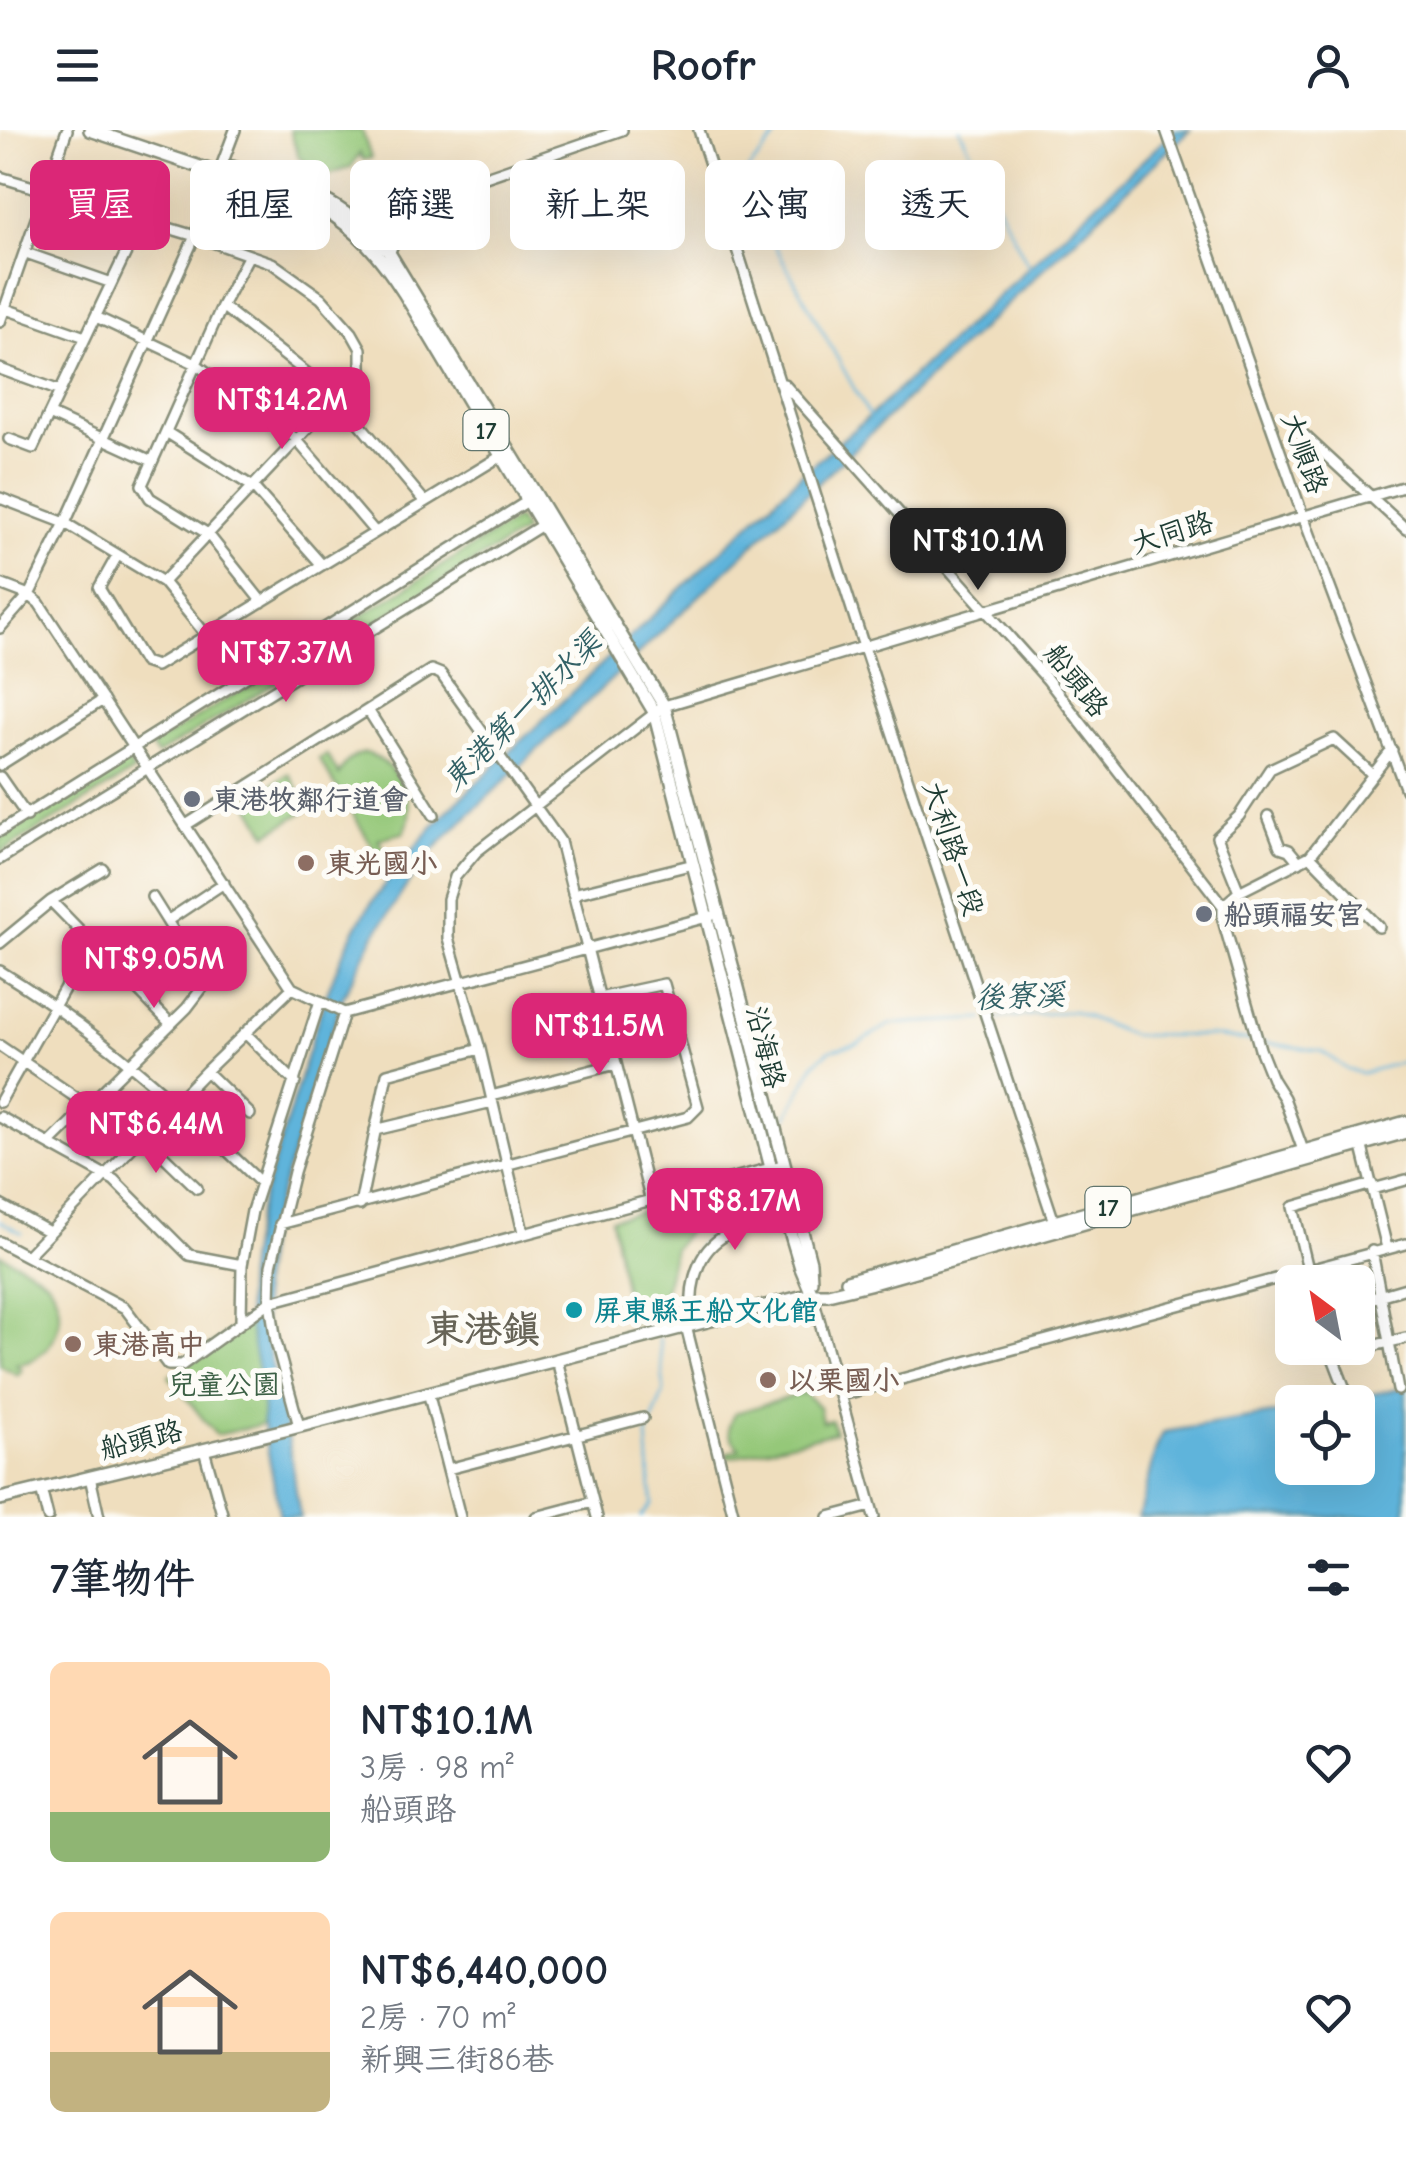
<!DOCTYPE html>
<html lang="zh-TW">
<meta charset="utf-8">
<style>
:root{--surface:#fff;--page:#f2f2f3;--text:#1f2937;--muted:#747a83;--accent:#db2777}
body{margin:0;font-family:"Comic Neue","LXGW WenKai TC",sans-serif;background:var(--page);color:var(--text);height:100vh;display:flex;flex-direction:column;font-size:38px;white-space:nowrap}
*{box-sizing:border-box;margin:0}
p{font-size:32px;color:var(--muted)}
.icon{flex:none;width:55px;height:55px;fill:none;stroke:currentColor;stroke-width:2;stroke-linecap:round;stroke-linejoin:round}
.map{position:relative;height:1387px;overflow:hidden}
.drawer{display:flex;flex-direction:column;background:var(--surface);flex:1}
.drawer>*{flex:none}
.top-card{position:absolute;left:30px;top:30px;width:1348px;height:90px;display:flex;gap:20px}
.needle{width:65px;rotate:328deg}
.buttons{position:absolute;left:1275px;top:1135px;display:grid;gap:20px}
.buttons a{display:grid;place-items:center;width:100px;height:100px;border-radius:15px;background:var(--surface);box-shadow:0 10px 40px #0002;font-size:50px}
.price{position:absolute;translate:-50% -85px;padding:0 22px;border-radius:20px;background:var(--accent);color:#fff;font-size:32px;line-height:65px;filter:drop-shadow(0 2px 5px #0008)}
.price::after{content:'';position:absolute;left:50%;top:60px;width:30px;height:22px;margin-left:-15px;background:inherit;clip-path:polygon(0 0,100% 0,50% 100%)}
.price.selected{background:#222;color:#fff}
ul{padding:0;list-style:none}
li{display:flex;align-items:center;gap:30px;height:250px;padding:0 50px}
li span{display:grid;place-items:center;flex:none;width:280px;height:200px;border-radius:15px;color:#555}
li>.icon{margin-inline-start:auto}
span .icon{width:120px;height:120px;fill:#fffc;stroke-width:1}
li b{font-size:42px}
h2{display:flex;justify-content:space-between;align-items:center;height:120px;padding:0 50px;font-size:42px}
.tag{padding:0 35px;border-radius:15px;background:var(--surface);box-shadow:0 10px 40px #0002;font-size:35px;line-height:90px}
.tag.selected{background:var(--accent);color:#fff}
header{display:flex;justify-content:space-between;align-items:center;height:130px;padding:0 50px;background:var(--surface);font-size:45px;font-weight:800}
.map>svg:first-child{display:block}
</style>
<header><svg class="icon" aria-label="menu" viewBox="0 0 24 24"><path d="M4 6h16M4 12h16M4 18h16"/></svg>Roofr<svg class="icon" aria-label="person" viewBox="0 0 24 24"><circle cx="12" cy="8" r="4"/><path d="M4 21q1-7 8-7t8 7"/></svg></header>
<div class="map">
<svg width="1406" height="1387" viewBox="0 0 1406 1387">
<rect width="100%" height="100%" fill="#fdfcf7"/>
<filter id="ink" filterUnits="userSpaceOnUse"><feTurbulence type="fractalNoise" baseFrequency=".01" numOctaves="2"/><feDisplacementMap in="SourceGraphic" scale="20" xChannelSelector="R" yChannelSelector="G"/><feConvolveMatrix kernelMatrix="1 2 1 2 8 2 1 2 1" color-interpolation-filters="sRGB"/></filter>
<filter id="wash" filterUnits="userSpaceOnUse"><feTurbulence type="fractalNoise" baseFrequency=".0048" numOctaves="4" result="noise"/><feDisplacementMap in="SourceGraphic" scale="40" xChannelSelector="R" yChannelSelector="G"/><feGaussianBlur stdDeviation="2.25" result="paint"/><feColorMatrix in="noise" values="0 0 0 0 0 0 0 0 0 0 0 0 0 0 0 0 0 1.4 0 .05"/><feComposite in="paint" operator="in"/></filter>
<g filter="url(#wash)">
<rect width="100%" height="100%" fill="#efdebe"/>
<path fill="#95c879" stroke="#5a8256" stroke-width="2.5" d="M290,0H362L371,28L363,30L360,23L351,37L329,45L299,28Z
M517,389L525,401L157,625L151,616Z
M366,623C395,631 422,677 403,703L378,709L391,731L384,735L319,629L327,625L339,645C344,632 352,625 366,623Z
M127,630L134,641L0,723V709Z
M289,644L310,678L267,704L247,670Z
M758,1052L744,1065L716,1078L693,1094L674,1119L664,1164L631,1194L611,1089Z
M0,1124C15,1133 38,1141 49,1154C72,1183 54,1232 16,1234L22,1239L18,1245L0,1235Z
M252,1186L269,1293L216,1305L169,1246Z
M804,1263L819,1277L822,1292L831,1290L835,1302L728,1328L726,1323L740,1319C728,1306 725,1298 735,1283Z"/>
<path fill="#5fb4db" stroke="#3f7888" stroke-width="2.5" d="M1175,0H1190L458,695L422,732L374,806L343,867L269,1097L261,1154L264,1199L288,1307L300,1387H280L262,1289C267,1253 245,1202 246,1161C247,1103 270,1046 287,991C306,931 321,868 349,811C372,764 411,722 445,683L805,341L871,285Z
M1406,1257V1387H1138C1145,1367 1153,1316 1164,1302L1292,1281V1338H1358V1272H1333Z"/>
<g fill="none" stroke-linecap="round" stroke-linejoin="round">
<path stroke="#5fb4db" stroke-width="2.5" d="M782,0L739,51L870,287
M960,0L1029,137
M992,889L1073,881L1131,905L1212,906L1253,911
M1261,912L1321,921L1348,940L1362,943L1406,931
M787,987L814,934L830,920L856,914L891,894L984,889
M0,1091L22,1103
M659,1199C661,1182 674,1172 681,1157C690,1139 691,1122 707,1107C727,1088 752,1084 771,1059
M641,1387L652,1373L647,1306L664,1260L659,1207"/>
</g>
</g>
<g filter="url(#ink)">
<g fill="none" stroke-linecap="round" stroke-linejoin="round">
<g stroke="#878e79" stroke-width="14">
<path id="minor" d="M699,0L864,517L1056,1098
M1166,0L1303,386L1406,660
M0,47L195,106L272,133L321,168L352,203L361,219V238L337,267L163,452
M352,93L622,0
M26,123L109,152
M389,124L404,87L421,71
M249,125L222,176L142,355L150,368L208,404L262,472
M222,176L337,267L425,372
M3,178L85,207
M96,187L196,234L295,308L375,402
M0,192L67,0
M0,239L60,261
M784,254L1047,549L1223,776
M49,284L152,331
M166,302L253,357L322,435
M1304,305L1406,399
M9,309L33,318L141,91
M0,368L65,393L163,452L207,506
M117,426L99,458L144,532L156,536L501,326
M0,454L29,465L39,473L292,858L344,883L711,786
M0,498L29,465L65,393L195,106L235,0
M368,580L434,685
M0,635L103,570
M0,647L27,686
M1268,686L1280,717L1289,720L1299,732
M186,695L431,540L441,544L560,711L650,1068
M0,701L531,369
M1310,726L1379,797
M0,729L547,392
M1239,762L1217,707L1239,686L1270,639L1334,609L1372,644
M573,764L694,734
M51,771L169,892
M167,791L224,753
M0,813L51,771L103,739
M0,841C97,900 179,974 260,1052
M245,903L295,952
M0,916L87,975
M206,941L250,984
M491,966L616,934
M0,972L68,852L73,821L87,808
M0,987L114,1050L189,1125L242,1135
M375,1000L492,972
M143,1006L197,1058
M1360,1009L1387,1118
M50,1013L187,878L206,853L152,767
M1304,1023L1284,968L1272,949L1260,919L1223,790V776L1239,762L1310,726L1392,620
M1373,1059L1406,1050
M0,1075L49,1102
M360,1075L387,944L480,919
M280,1094L688,987L698,977L664,854L599,868
M523,1102L480,919L448,808V769L455,747L476,722L664,576L1406,356
M0,1112L125,1178L168,1235H182L270,1172L782,1035
M1372,1121L1398,1260
M27,1126L206,941L292,858
M1311,1152L1293,1077L1372,1054
M812,1164L874,1387
M1358,1172L1406,1158
M241,1191L242,1135L252,1081L320,871
M695,1194C687,1165 694,1126 721,1108C742,1094 764,1090 780,1069
M686,1196L734,1387
M1330,1220L1345,1259
M1331,1222L1338,1224L1406,1208
M557,1230L597,1387
M428,1262L460,1387
M842,1265L1406,1114
M299,1296L276,1212L270,1172L271,1136L294,1042L344,883
M204,1320L223,1387
M448,1339L643,1288
M90,1347L99,1387
M41,1359L48,1387
M536,1387L593,1372
M829,1387L871,1376"/>
</g>
<g stroke="#878e79" stroke-width="16">
<path id="major" d="M90,0L322,78C359,100 381,127 404,163L654,582L771,1038L801,1138L812,1164
M232,37C303,59 336,66 388,121L664,576L810,1132L811,1151
M847,1151L1406,992
M0,1369L285,1300L812,1164H828L869,1154L1406,1002"/>
</g>
<use href="#minor" stroke="#fff" stroke-width="9"/>
<use href="#major" stroke="#fff" stroke-width="11"/>
</g>
</g>
<g fill="#6b7280" stroke="#fdfcf7" stroke-width="4">
<circle cx="192" cy="669" r="10"/>
<circle cx="1204" cy="784" r="10"/>
</g>
<g fill="#8d6e63" stroke="#fdfcf7" stroke-width="4">
<circle cx="306" cy="733" r="10"/>
<circle cx="73" cy="1214" r="10"/>
<circle cx="768" cy="1250" r="10"/>
</g>
<circle fill="#0f9aa8" stroke="#fdfcf7" stroke-width="4" cx="574" cy="1180" r="10"/>
<g text-anchor="middle" stroke-width="10" stroke-linejoin="round" paint-order="stroke">
<g fill="#fdfcf7" stroke="#62766e" stroke-width="2.5">
<rect x="463.5" y="280" width="45" height="40" rx="8"/>
<rect x="1085.5" y="1057" width="45" height="40" rx="8"/>
</g>
<g font-size="25" font-weight="bold" fill="#1f3d34">
<text x="486" y="309">17</text>
<text x="1108" y="1086">17</text>
</g>
<g font-size="28" fill="#1f3d34" stroke="#fdfcf7">
<text transform="translate(1305 323) rotate(70)" y="10">大順路</text>
<text transform="translate(1172 402) rotate(-17)" y="10">大同路</text>
<text transform="translate(1077 550) rotate(52)" y="10">船頭路</text>
<text transform="translate(954 718) rotate(72)" y="10">大利路一段</text>
<text transform="translate(766 917) rotate(76)" y="10">沿海路</text>
<text transform="translate(141 1309) rotate(-14)" y="10">船頭路</text>
</g>
<g font-size="28" font-weight="bold" fill="#5b616d" stroke="#fdfcf7" text-anchor="start">
<text x="212" y="679">東港牧鄰行道會</text>
<text x="1224" y="794">船頭福安宮</text>
</g>
<g font-size="28" font-weight="bold" fill="#785e54" stroke="#fdfcf7" text-anchor="start">
<text x="326" y="743">東光國小</text>
<text x="93" y="1224">東港高中</text>
<text x="788" y="1260">以栗國小</text>
</g>
<g font-size="28" font-weight="bold" fill="#0d838f" stroke="#fdfcf7" text-anchor="start">
<text x="594" y="1190">屏東縣王船文化館</text>
</g>
<g font-size="28" fill="#3c6045" stroke="#fdfcf7">
<text x="224" y="1264">兒童公園</text>
</g>
<g font-size="30" font-style="italic" fill="#326166" stroke="#fdfcf7">
<text transform="translate(522 581) rotate(-45)" y="10">東港第一排水渠</text>
<text transform="translate(1020 866) rotate(-2)" y="10">後寮溪</text>
</g>
<g font-size="38" font-weight="bold" fill="#676457" stroke="#fdfcf7">
<text x="483" y="1212">東港鎮</text>
</g>
</g>
</svg>
<div class="buttons">
<a><svg class="needle" viewBox="-14 -14 28 28"><path d="M0-13l5 13h-10z" fill="#e53935"/><path d="M0 13l5-13h-10z" fill="#747a83"/></svg></a>
<a><svg class="icon" aria-label="locate" viewBox="0 0 24 24"><circle cx="12" cy="12" r="6"/><path d="M12 2v4M12 18v4M2 12h4M18 12h4"/></svg></a>
</div>
<b class="price" style="left:282px;top:322px">NT$14.2M</b>
<b class="price selected" style="left:978px;top:463px">NT$10.1M</b>
<b class="price" style="left:286px;top:575px">NT$7.37M</b>
<b class="price" style="left:154px;top:881px">NT$9.05M</b>
<b class="price" style="left:599px;top:948px">NT$11.5M</b>
<b class="price" style="left:156px;top:1046px">NT$6.44M</b>
<b class="price" style="left:735px;top:1123px">NT$8.17M</b>
<div class="top-card">
<a class="tag selected">買屋</a>
<a class="tag">租屋</a>
<a class="tag">篩選</a>
<a class="tag">新上架</a>
<a class="tag">公寓</a>
<a class="tag">透天</a>
</div>
</div>
<section class="drawer">
<h2>7筆物件<svg class="icon" aria-label="filters" viewBox="0 0 24 24"><path d="M4 7h16M4 17h16"/><circle cx="9" cy="7" r="2"/><circle cx="15" cy="17" r="2"/></svg></h2>
<ul>
<li><span style="background:linear-gradient(#ffd9b3 75%,#8fb573 0)"><svg class="icon" aria-label="home" viewBox="0 0 24 24"><path d="M3 11l9-7 9 7M6 9v11h12V9"/></svg></span><div><b>NT$10.1M</b><p>3房 · 98 m²</p><p>船頭路</p></div><svg class="icon" aria-label="heart" viewBox="0 0 24 24"><path d="M12 20l-8-8c-3-5 5-10 8-4 3-6 11-1 8 4z"/></svg></li>
<li><span style="background:linear-gradient(#ffd9b3 70%,#c2b280 0)"><svg class="icon" aria-label="home" viewBox="0 0 24 24"><path d="M3 11l9-7 9 7M6 9v11h12V9"/></svg></span><div><b>NT$6,440,000</b><p>2房 · 70 m²</p><p>新興三街86巷</p></div><svg class="icon" aria-label="heart" viewBox="0 0 24 24"><path d="M12 20l-8-8c-3-5 5-10 8-4 3-6 11-1 8 4z"/></svg></li>
</ul>
</section>
